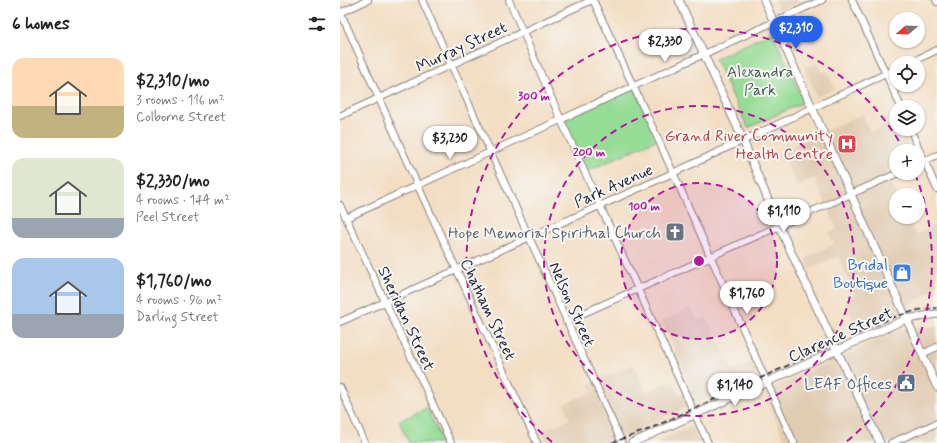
<!DOCTYPE html>
<meta charset="utf-8">
<style>
:root{--surface:#fff;--page:#f2f2f2;--text:#222;--muted:#767676;--accent:#2563eb}
body{margin:0;font-family:Mynerve,sans-serif;background:var(--page);color:var(--text);height:100vh;display:flex;flex-direction:column;font-size:15px;white-space:nowrap}
*{box-sizing:border-box;margin:0}
p{font-size:13px;color:var(--muted)}
.icon{flex:none;width:22px;height:22px;fill:none;stroke:currentColor;stroke-width:2;stroke-linecap:round;stroke-linejoin:round}
.map{position:relative;flex:1;overflow:hidden}
.sheet{display:flex;flex-direction:column;background:var(--surface);width:340px}
.sheet>*{flex:none}
.needle{width:26px;rotate:251deg}
.buttons{position:absolute;left:549px;top:12px;display:grid;gap:8px}
.buttons a{display:grid;place-items:center;width:36px;height:36px;border-radius:50%;background:var(--surface);box-shadow:0 1px 3px #0004;font-size:20px}
.price{position:absolute;translate:-50% -34px;padding:0 9px;border-radius:14px;background:#fff;color:#222;font-size:13px;line-height:26px;filter:drop-shadow(0 1px 2px #0008)}
.price::after{content:'';position:absolute;left:50%;top:24px;width:12px;height:9px;margin-left:-6px;background:inherit;clip-path:polygon(0 0,100% 0,50% 100%)}
.price.on{background:var(--accent);color:#fff}
ul{padding:0;list-style:none}
li{display:flex;align-items:center;gap:12px;height:100px;padding:0 12px}
li span{display:grid;place-items:center;flex:none;width:112px;height:80px;border-radius:12px;color:#555}
li>.icon{margin-inline-start:auto}
span .icon{width:48px;height:48px;fill:#fffc;stroke-width:1}
li b{font-size:17px}
h2{display:flex;justify-content:space-between;align-items:center;height:48px;padding:0 12px;font-size:17px}
main{display:flex;flex:1;min-height:0}
.map>svg:first-child{display:block}
</style>
<main>
<section class="sheet">
<h2>6 homes<svg class="icon" aria-label="filters" viewBox="0 0 24 24"><path d="M4 7h16M4 17h16"/><circle cx="9" cy="7" r="2"/><circle cx="15" cy="17" r="2"/></svg></h2>
<ul>
<li><span style="background:linear-gradient(#ffd9b3 60%,#c2b280 0)"><svg class="icon" aria-label="home" viewBox="0 0 24 24"><path d="M3 11l9-7 9 7M6 9v11h12V9"/></svg></span><div><b>$2,310/mo</b><p>3 rooms · 116 m²</p><p>Colborne Street</p></div></li>
<li><span style="background:linear-gradient(#dfe7d0 75%,#9aa5b1 0)"><svg class="icon" aria-label="home" viewBox="0 0 24 24"><path d="M3 11l9-7 9 7M6 9v11h12V9"/></svg></span><div><b>$2,330/mo</b><p>4 rooms · 144 m²</p><p>Peel Street</p></div></li>
<li><span style="background:linear-gradient(#a9c7e8 70%,#9aa5b1 0)"><svg class="icon" aria-label="home" viewBox="0 0 24 24"><path d="M3 11l9-7 9 7M6 9v11h12V9"/></svg></span><div><b>$1,760/mo</b><p>4 rooms · 96 m²</p><p>Darling Street</p></div></li>
</ul>
</section>
<div class="map">
<svg width="597" height="443" viewBox="0 0 597 443">
<rect width="100%" height="100%" fill="#f6f6f2"/>
<filter id="ink" filterUnits="userSpaceOnUse"><feTurbulence type="fractalNoise" baseFrequency=".025" numOctaves="2"/><feDisplacementMap in="SourceGraphic" scale="8" xChannelSelector="R" yChannelSelector="G"/><feConvolveMatrix kernelMatrix="1 2 1 2 8 2 1 2 1" color-interpolation-filters="sRGB"/></filter>
<filter id="wash" filterUnits="userSpaceOnUse"><feTurbulence type="fractalNoise" baseFrequency=".012" numOctaves="4" result="noise"/><feDisplacementMap in="SourceGraphic" scale="16" xChannelSelector="R" yChannelSelector="G"/><feGaussianBlur stdDeviation="0.9" result="paint"/><feColorMatrix in="noise" values="0 0 0 0 0 0 0 0 0 0 0 0 0 0 0 0 0 1.4 0 .05"/><feComposite in="paint" operator="in"/></filter>
<g filter="url(#wash)">
<rect width="100%" height="100%" fill="#f3dec3"/>
<path fill="#e1ccb2" d="M434,0H461L439,10Z
M477,62L482,73L487,70L495,89L477,97L464,68Z
M522,114L530,132L556,120V129H562L572,151H556V164L546,169L557,195L556,217H567L576,235L597,224V288L559,312L518,332L505,301L515,295L498,257L470,269L466,258L494,244L489,232L497,229L474,178L457,186L441,151Z
M351,308L357,321L366,317L393,370L412,362L417,375L270,442L207,443L202,431L230,419L224,404L252,392L249,385L293,364L306,392L332,380L339,395L353,389L322,321Z
M597,326V443H446L424,392L562,329Z
M352,426L360,443H314Z"/>
<path fill="#95dc95" stroke="#5c7f68" d="M432,32L464,102L408,128L375,59Z
M294,87L318,139L245,172L221,120Z
M87,408L103,443H69L59,421Z"/>
</g>
<g filter="url(#ink)">
<g fill="none" stroke-linecap="round" stroke-linejoin="round">
<g stroke="#8a807f" stroke-width="8">
<path id="minor" d="M82,0L282,443
M169,0L221,120L368,443
M253,0L318,139L454,443
M512,0L561,107
M596,0L597,2
M0,11L77,184L197,443
M0,13L28,0
M569,63L597,50
M0,116L252,0
M570,129L597,189
M578,164L597,155
M0,205L111,443
M6,218L482,0
M226,321L558,173
M0,322L333,173L556,69
M582,354L597,347
M0,387L25,443
M551,443L597,423"/>
</g>
<g stroke="#8a807f" stroke-width="9">
<path id="major" d="M339,0L400,133L439,226L540,443
M424,0L597,387
M292,443L566,319L597,314"/>
</g>
<use href="#minor" stroke="#fff" stroke-width="6"/>
<use href="#major" stroke="#fff" stroke-width="7"/>
<path stroke="#22223b" stroke-width="1.5" stroke-dasharray="6 3" stroke-linecap="butt" d="M271,443L307,430L554,317L578,310L597,308"/>
</g>
</g>
<circle cx="359" cy="261" r="78" fill="#b5179e" fill-opacity=".12"/>
<g fill="none" stroke="#b5179e" stroke-width="2" stroke-dasharray="7 5">
<circle cx="359" cy="261" r="78"/>
<circle cx="359" cy="261" r="155"/>
<path d="M212 442A233 233 0 1 1 564 150M575 174A233 233 0 0 1 506 442"/>
</g>
<defs>
<g id="hospital-square" transform="scale(1)"><rect x="-9" y="-9" width="18" height="18" rx="4" fill="#e0444e" stroke="#f6f6f2"/><path d="M-5-5h3v3.5h4V-5h3V5h-3V1.5h-4V5h-3Z" fill="#fff"/></g>
<g id="church-square" transform="scale(1)"><rect x="-9" y="-9" width="18" height="18" rx="4" fill="#6b7280" stroke="#f6f6f2"/><path d="M-1.2-6h2.4v3.5h3.3v2.4h-3.3V6h-2.4V-.1h-3.3v-2.4h3.3Z" fill="#fff"/></g>
<g id="shop-square" transform="scale(1)"><rect x="-9" y="-9" width="18" height="18" rx="4" fill="#3f7fe0" stroke="#f6f6f2"/><path d="M-5-2.5h2.3a2.7 3.5 0 0 1 5.4 0H5L5.5 6h-11ZM-1.5-2.5h3a1.5 2.3 0 0 0-3 0Z" fill="#fff"/></g>
<g id="civic-square" transform="scale(1)"><rect x="-9" y="-9" width="18" height="18" rx="4" fill="#5c6f8a" stroke="#f6f6f2"/><path d="M-.6-6.5H3V-4.5H.6V-3L4-1V1h2V6H-6V1h2V-1L-.6-3ZM-1.2 2.5V6h2.4V2.5Z" fill="#fff"/></g>
</defs>
<g fill-rule="evenodd">
<use href="#hospital-square" x="507" y="144"/>
<use href="#church-square" x="335" y="232"/>
<use href="#shop-square" x="562" y="273"/>
<use href="#civic-square" x="566" y="383"/>
</g>
<g text-anchor="middle" stroke-width="4" stroke-linejoin="round" paint-order="stroke">
<g font-size="16" fill="#22223b" stroke="#f6f6f2">
<text transform="translate(121 46) rotate(-25)" y="6">Murray Street</text>
<text transform="translate(273 185) rotate(-24)" y="6">Park Avenue</text>
<text transform="translate(233 304) rotate(66)" y="6">Nelson Street</text>
<text transform="translate(149 309) rotate(65)" y="6">Chatham Street</text>
<text transform="translate(67 318) rotate(65)" y="6">Sheridan Street</text>
<text transform="translate(500 334) rotate(-24)" y="6">Clarence Street</text>
</g>
<g font-size="16" fill="#445a56" stroke="#f6f6f2">
<text x="420" y="77">Alexandra<tspan x="420" dy="18">Park</tspan></text>
</g>
<g font-size="16" fill="#be3a42" stroke="#f6f6f2" text-anchor="end">
<text x="493" y="141">Grand River Community<tspan x="493" dy="18">Health Centre</tspan></text>
</g>
<g font-size="16" fill="#5b616d" stroke="#f6f6f2" text-anchor="end">
<text x="321" y="238">Hope Memorial Spiritual Church</text>
</g>
<g font-size="16" fill="#366cbe" stroke="#f6f6f2" text-anchor="end">
<text x="548" y="270">Bridal<tspan x="548" dy="18">Boutique</tspan></text>
</g>
<g font-size="16" fill="#4e5e75" stroke="#f6f6f2" text-anchor="end">
<text x="552" y="389">LEAF Offices</text>
</g>
</g>
<circle cx="359" cy="261" r="6" fill="#b5179e" stroke="#f6f6f2" stroke-width="2"/>
<g font-size="12" text-anchor="middle" font-weight="bold" fill="#b5179e" stroke="#f6f6f2" stroke-width="4" stroke-linejoin="round" paint-order="stroke">
<text x="194" y="100">300 m</text>
<text x="249" y="156">200 m</text>
<text x="304" y="210">100 m</text>
</g>
</svg>
<div class="buttons">
<a><svg class="needle" viewBox="-14 -14 28 28"><path d="M0-13l5 13h-10z" fill="#e53935"/><path d="M0 13l5-13h-10z" fill="#767676"/></svg></a>
<a><svg class="icon" aria-label="locate" viewBox="0 0 24 24"><circle cx="12" cy="12" r="6"/><path d="M12 2v4M12 18v4M2 12h4M18 12h4"/></svg></a>
<a><svg class="icon" aria-label="layers" viewBox="0 0 24 24"><path d="M12 4l9 5-9 5-9-5zM3 14l9 5 9-5"/></svg></a>
<a>+</a>
<a>−</a>
</div>
<b class="price on" style="left:456px;top:50px">$2,310</b>
<b class="price" style="left:325px;top:63px">$2,330</b>
<b class="price" style="left:110px;top:160px">$3,230</b>
<b class="price" style="left:444px;top:233px">$1,110</b>
<b class="price" style="left:407px;top:315px">$1,760</b>
<b class="price" style="left:395px;top:407px">$1,140</b>
</div>
</main>
